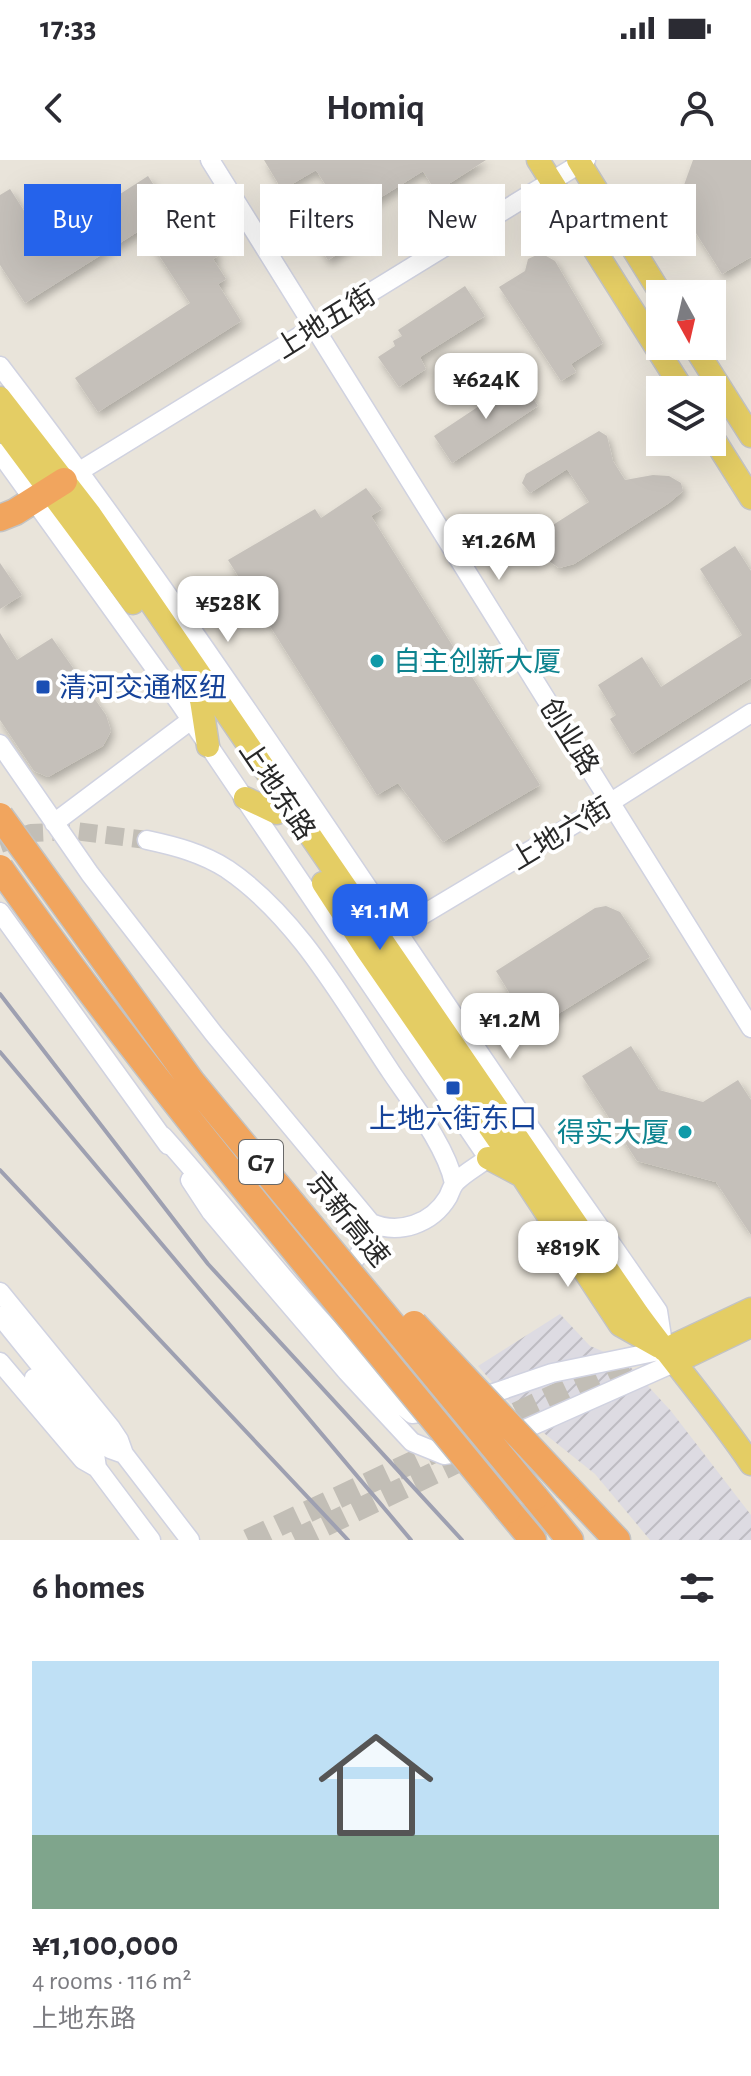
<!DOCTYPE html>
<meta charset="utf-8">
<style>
:root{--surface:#fff;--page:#f2f2f3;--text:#2b2b33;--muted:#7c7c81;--line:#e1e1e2;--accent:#2563eb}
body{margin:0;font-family:"Alegreya Sans","Noto Sans SC",sans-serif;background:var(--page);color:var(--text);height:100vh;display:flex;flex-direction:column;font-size:30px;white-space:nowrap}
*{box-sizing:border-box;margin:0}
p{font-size:26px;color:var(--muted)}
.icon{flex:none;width:44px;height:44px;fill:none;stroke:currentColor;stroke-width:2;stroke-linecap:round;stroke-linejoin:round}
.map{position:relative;height:1380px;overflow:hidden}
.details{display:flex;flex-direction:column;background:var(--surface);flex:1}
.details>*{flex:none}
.top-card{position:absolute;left:24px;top:24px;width:704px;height:72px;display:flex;gap:16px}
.needle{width:52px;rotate:172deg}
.buttons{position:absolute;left:646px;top:120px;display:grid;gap:16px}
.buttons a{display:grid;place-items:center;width:80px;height:80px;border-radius:0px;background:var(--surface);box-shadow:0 8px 32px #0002;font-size:40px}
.price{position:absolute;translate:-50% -68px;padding:0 18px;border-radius:16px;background:#fff;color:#222;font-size:26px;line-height:52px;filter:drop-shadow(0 2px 4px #0008)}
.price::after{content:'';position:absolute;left:50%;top:48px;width:24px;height:18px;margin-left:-12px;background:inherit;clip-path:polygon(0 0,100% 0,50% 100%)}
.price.selected{background:var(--accent);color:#fff}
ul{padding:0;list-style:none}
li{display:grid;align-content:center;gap:16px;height:424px;padding:0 32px}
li+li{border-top:2px solid var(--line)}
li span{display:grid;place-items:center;height:248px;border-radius:0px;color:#555}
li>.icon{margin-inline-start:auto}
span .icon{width:144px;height:144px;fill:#fffc;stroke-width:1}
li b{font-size:34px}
h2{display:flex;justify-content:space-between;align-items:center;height:96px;padding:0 32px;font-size:34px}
.tag{padding:0 28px;border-radius:0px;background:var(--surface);box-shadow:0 8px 32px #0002;font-size:28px;line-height:72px}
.tag.selected{background:var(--accent);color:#fff}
.status{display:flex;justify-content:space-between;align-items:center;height:56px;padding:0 40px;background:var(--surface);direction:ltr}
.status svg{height:22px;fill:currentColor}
header{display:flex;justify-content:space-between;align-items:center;height:104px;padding:0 32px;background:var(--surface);font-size:36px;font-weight:600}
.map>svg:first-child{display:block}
</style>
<div class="status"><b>17:33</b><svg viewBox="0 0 49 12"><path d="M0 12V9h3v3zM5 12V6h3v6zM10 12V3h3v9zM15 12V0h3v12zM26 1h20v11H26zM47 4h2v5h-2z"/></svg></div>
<header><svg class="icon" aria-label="back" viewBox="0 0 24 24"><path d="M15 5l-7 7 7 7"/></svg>Homiq<svg class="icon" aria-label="person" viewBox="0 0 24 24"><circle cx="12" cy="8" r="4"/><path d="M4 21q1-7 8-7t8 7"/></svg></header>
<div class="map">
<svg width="751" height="1380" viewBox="0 0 751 1380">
<defs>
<pattern id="industrial-furrows" width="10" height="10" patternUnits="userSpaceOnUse" patternTransform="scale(2)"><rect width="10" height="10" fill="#dddbe2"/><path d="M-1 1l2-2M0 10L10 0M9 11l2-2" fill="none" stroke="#bebcc2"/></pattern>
<filter id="shadow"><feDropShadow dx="3" dy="5" stdDeviation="4" flood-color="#0004"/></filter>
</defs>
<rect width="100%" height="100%" fill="#e9e4da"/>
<path fill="url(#industrial-furrows)" d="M560,1154L590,1186L624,1200L671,1251L751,1355V1380H650L595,1314L520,1254L478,1206Z"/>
<path fill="#c5c0ba" filter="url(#shadow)" d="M264,0H486L436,32L423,11L356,53L370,74L328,100L309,71L341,49L316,10L282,30Z
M693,0H751V97L722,114L682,51L684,25Z
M148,16L171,52L181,46L192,66L198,63L218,96L213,99L226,119L218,124L241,161L98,252L75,218L190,143L142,69L25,143L0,105V35L10,29L30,60L25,63L41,85Z
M541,93L555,101L603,183L571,204L576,212L561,221L499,127L525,111L528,99Z
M465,126L485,156L420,197L426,209L399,227L378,197L395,186L393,181L402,176L398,170Z
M520,219L538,246L452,303L434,276Z
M599,271L607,276L613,301L625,320L653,315L669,316L681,323L683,331L669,343L574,404L559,408L549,401L553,398L542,384V377L545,370L589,342L567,309L530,333L522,323L526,314Z
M366,328L382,349L371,356L540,625L443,682L398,623L377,635L228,400L315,349L321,358Z
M735,386L751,411V518L632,594L610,559L616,555L598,525L642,497L661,527L742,475L700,409Z
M0,403L22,435L0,449Z
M0,473L17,500L52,478L106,555L111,571L103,586L48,617L34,611L0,560Z
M606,746L620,752L650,797L532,870L496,811L595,748Z
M631,886L659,930L703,942L738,920L751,940V1075L716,1022L637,1001L582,916Z"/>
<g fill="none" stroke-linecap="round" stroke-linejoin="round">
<path stroke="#c2beb6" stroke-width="18" stroke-dasharray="18 9" stroke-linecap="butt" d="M0,684L31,673L75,671L147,680"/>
<path stroke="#c2beb6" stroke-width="22" stroke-dasharray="22 11" stroke-linecap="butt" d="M248,1380L631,1199
M295,1380L507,1278"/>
<g stroke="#d0d2e0" stroke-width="21">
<path id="minor" d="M210,0L751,868
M0,206C181,442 342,692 510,938C559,1010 609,1080 658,1151L664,1190L552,1213L444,1250L412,1254C376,1225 349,1191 318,1157C265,1098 216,1035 163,976
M0,293L179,542L488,998C478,1006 466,1012 457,1021C452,1025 451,1031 448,1037C432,1064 399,1075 371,1063L214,874L90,714L0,584
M70,317L586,0
M54,663L191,560
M147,680C175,686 202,693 227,709C298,757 344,842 391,912C412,943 446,986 454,1023
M0,752L168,985
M389,775L611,642L751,553
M190,1020L211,1052L248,1096L347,1212L412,1282L444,1295L468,1291
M339,1114C359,1098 373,1083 364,1057
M0,1132L111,1268L119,1280L124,1294L190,1380
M0,1156L98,1277L110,1289L124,1294
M0,1202L83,1300L97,1308L151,1380
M34,1218L95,1294L97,1308
M507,1277L676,1202"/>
</g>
<g stroke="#c3c3c3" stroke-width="25">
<path id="major" d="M538,0L683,230
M578,0L661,134
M694,186L751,276
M0,238L90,354L638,1154C675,1205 716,1252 751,1304
M0,264L133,443
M712,276L751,338
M201,540L208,586
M245,638L277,653
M323,723L366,789L499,981L620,1165L659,1187
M488,998L520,1015
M664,1190L751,1149
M676,1202L751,1166"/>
</g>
<g stroke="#c3c3c3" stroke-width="29">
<path id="highway" d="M0,358L15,352L64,321
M568,1328L617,1380
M535,1337L570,1380
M508,1350L533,1380"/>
</g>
<use href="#minor" stroke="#fff" stroke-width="18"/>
<use href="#major" stroke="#e4cd64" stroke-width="22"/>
<use href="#highway" stroke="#f1a55e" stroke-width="26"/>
<path stroke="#9ea0b1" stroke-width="4" d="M0,834L208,1104L462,1380
M0,892L411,1380
M0,1010L348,1380"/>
<g stroke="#c3c3c3" stroke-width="29" stroke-linecap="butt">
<path id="highway-bridge" d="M0,656L192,922L535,1337
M0,708C157,931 336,1139 508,1350
M414,1164L568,1328"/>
</g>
<use href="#highway-bridge" stroke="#f1a55e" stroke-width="26"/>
</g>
<g fill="#0f9aa8" stroke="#fff" stroke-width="3">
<circle cx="377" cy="501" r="8"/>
<circle cx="685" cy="972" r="8"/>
</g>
<g fill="#1a4fb4" stroke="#fff" stroke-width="3">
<rect x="35" y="519" width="16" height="16" rx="4"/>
<rect x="445" y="920" width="16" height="16" rx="4"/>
</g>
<g text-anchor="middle" stroke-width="8" stroke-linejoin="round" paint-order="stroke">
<rect fill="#fff" stroke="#686868" stroke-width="2" x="239" y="980" width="44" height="44" rx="6"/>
<g font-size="26" font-weight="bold" fill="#282828">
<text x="261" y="1011">G7</text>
</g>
<g font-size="28" fill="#282828" stroke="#fff">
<text transform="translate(325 161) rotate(-32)" y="10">上地五街</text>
<text transform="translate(570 576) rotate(58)" y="10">创业路</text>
<text transform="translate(278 630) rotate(56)" y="10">上地东路</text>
<text transform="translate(560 673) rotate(-31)" y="10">上地六街</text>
<text transform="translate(349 1059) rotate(51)" y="10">京新高速</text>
</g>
<g font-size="28" fill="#0d838f" stroke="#fff" text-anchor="start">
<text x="393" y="511">自主创新大厦</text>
<text x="669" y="982" text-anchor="end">得实大厦</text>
</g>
<g font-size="28" fill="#164399" stroke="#fff" text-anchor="start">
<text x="59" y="537">清河交通枢纽</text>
<text x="453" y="968" text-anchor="middle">上地六街东口</text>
</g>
</g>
</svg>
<div class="buttons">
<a><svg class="needle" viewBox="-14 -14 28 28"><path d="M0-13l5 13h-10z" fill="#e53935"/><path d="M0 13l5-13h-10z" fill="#7c7c81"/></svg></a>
<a><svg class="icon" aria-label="layers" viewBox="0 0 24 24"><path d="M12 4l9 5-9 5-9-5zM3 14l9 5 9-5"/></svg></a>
</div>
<b class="price" style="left:486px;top:261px">¥624K</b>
<b class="price" style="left:499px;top:422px">¥1.26M</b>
<b class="price" style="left:228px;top:484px">¥528K</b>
<b class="price selected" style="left:380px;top:792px">¥1.1M</b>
<b class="price" style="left:510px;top:901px">¥1.2M</b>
<b class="price" style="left:568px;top:1129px">¥819K</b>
<div class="top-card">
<a class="tag selected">Buy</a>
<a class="tag">Rent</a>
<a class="tag">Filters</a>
<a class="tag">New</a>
<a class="tag">Apartment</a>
</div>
</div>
<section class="details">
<h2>6 homes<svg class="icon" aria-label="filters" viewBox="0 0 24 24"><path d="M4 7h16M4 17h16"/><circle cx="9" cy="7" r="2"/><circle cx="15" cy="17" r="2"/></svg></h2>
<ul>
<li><span style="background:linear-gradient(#bfe0f5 70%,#7fa58c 0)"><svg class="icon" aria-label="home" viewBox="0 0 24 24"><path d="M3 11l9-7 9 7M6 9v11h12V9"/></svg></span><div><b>¥1,100,000</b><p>4 rooms · 116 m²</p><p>上地东路</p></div></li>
</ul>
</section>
